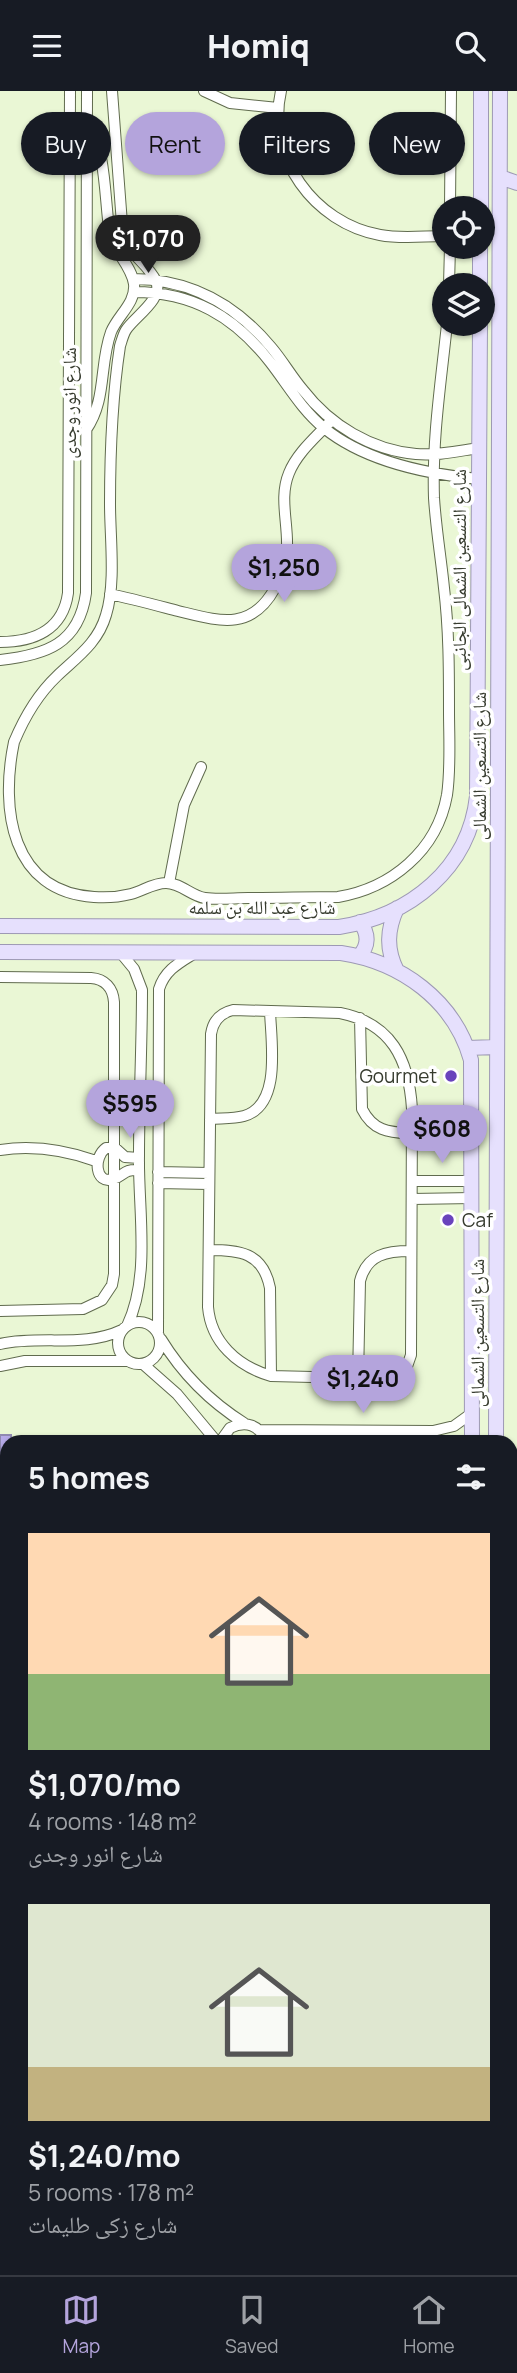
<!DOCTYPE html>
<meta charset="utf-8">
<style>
:root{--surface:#171b24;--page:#242831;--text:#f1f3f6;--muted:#9ea1a6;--line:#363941;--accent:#b4a4dc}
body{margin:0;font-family:Manrope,"Noto Naskh Arabic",sans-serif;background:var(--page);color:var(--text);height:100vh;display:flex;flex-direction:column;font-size:26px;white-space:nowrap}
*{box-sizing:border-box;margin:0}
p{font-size:23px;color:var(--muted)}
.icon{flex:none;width:38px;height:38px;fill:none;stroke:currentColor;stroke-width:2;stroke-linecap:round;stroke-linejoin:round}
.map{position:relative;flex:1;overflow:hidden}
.details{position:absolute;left:0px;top:1344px;width:518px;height:840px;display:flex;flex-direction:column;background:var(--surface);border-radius:21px 21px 0 0;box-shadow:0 2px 5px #0004}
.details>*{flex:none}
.guide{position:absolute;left:21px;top:21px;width:476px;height:63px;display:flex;gap:14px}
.controls{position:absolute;left:432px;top:105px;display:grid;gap:14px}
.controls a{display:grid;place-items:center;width:63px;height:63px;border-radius:50%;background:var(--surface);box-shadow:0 2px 5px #0004;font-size:35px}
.price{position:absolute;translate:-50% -60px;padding:0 16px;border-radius:24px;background:var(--accent);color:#111;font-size:23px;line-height:46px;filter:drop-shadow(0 2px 4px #0008)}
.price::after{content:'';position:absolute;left:50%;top:42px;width:21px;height:16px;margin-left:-10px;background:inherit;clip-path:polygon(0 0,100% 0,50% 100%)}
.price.selected{background:#222;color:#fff}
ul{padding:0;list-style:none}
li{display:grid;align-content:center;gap:14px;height:371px;padding:0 28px}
li span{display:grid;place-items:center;height:217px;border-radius:0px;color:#555}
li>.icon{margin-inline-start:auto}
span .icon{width:126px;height:126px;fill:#fffc;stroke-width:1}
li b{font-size:30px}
h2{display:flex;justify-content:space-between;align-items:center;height:84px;padding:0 28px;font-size:30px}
.tag{padding:0 24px;border-radius:32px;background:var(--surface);box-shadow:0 2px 5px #0004;font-size:24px;line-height:63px}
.tag.selected{background:var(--accent);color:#111}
header{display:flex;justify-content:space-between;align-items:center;height:91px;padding:0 28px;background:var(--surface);font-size:32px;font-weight:800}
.tabs{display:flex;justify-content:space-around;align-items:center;height:98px;border-top:2px solid var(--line);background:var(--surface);font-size:19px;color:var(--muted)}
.tabs a{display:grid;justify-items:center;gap:4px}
.tabs .selected{color:var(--accent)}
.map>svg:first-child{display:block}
</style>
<header><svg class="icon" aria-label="menu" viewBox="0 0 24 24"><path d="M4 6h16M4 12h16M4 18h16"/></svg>Homiq<svg class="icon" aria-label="search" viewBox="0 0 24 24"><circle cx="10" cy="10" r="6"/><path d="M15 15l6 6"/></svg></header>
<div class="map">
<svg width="517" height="2184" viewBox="0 0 517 2184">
<defs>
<pattern id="water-ripples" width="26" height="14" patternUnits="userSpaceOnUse" patternTransform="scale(1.75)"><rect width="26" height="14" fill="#b7abe9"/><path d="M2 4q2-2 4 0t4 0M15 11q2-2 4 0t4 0" fill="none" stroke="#968cbd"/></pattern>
</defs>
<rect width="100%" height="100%" fill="#eaf7d5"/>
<path fill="url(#water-ripples)" stroke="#9089b1" stroke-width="2" d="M0,1344H11V1351H7V1374H0Z"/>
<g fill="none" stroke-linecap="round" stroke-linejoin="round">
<g stroke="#606b4e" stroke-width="12">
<path id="minor" d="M112,0L123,146C130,164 148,173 156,190C164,208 134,226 126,239C123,244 122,249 120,255C112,307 110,360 110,413C110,447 116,492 106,524C98,552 77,566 57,585C38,603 24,627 14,651C0,718 11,801 94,806C107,807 119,806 131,803C143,800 153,792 166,792C181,792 191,805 205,807C219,809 234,807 248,807C278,807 308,806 338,806C391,797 437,760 447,704C451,677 449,647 449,619C449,579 449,538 444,497C441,467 436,438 434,407C432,348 441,291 447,233
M204,0L230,12L278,17
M281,0C266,66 314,132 380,144C401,148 423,145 444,145
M450,117L451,0
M133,188C189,188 235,213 271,256C283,270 291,285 303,299C330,334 371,359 416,363C437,365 458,360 479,357
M449,194L450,156
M134,201C192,201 234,225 270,271C288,294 301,318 324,337C366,371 426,383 479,388
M86,339C107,309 99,274 111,241C118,224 136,212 134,193C132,176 115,161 110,145C104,105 107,63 87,26
M110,503C133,508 155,514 178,520C219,530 251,541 275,497C282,484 286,470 287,456C288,431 279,406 289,382C297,362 315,347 329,332
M0,551C34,551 63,539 68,502L70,0
M0,569C46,564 79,553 86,502L87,0
M169,792L184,714L201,676
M120,861L134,878L142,899C142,955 139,1010 139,1065C138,1119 151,1185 127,1235
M0,886L91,887C105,888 113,897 114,911V1183L112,1194L102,1209L83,1218L0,1220
M233,919L340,922C391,932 409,968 412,1018L411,1264L405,1281L395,1288L271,1285C237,1275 211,1251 208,1216L211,943C213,930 220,922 233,919Z
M360,927L362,1018C373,1040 388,1041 412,1043
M210,1028C221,1027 233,1028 244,1025C282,1014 271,951 270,920
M0,1059C33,1054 65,1059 96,1070
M139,1067L125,1066L115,1057H106C93,1066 95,1094 113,1088C125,1085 122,1078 139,1079
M158,1081L209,1082
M412,1090H473
M158,1092L209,1093
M412,1108L473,1107
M209,1159C239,1159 263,1161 270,1197L271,1285
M118 1252a21 21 0 1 1 42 0a21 21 0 1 1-42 0Z
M158,1241L159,898C165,879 179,872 195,862
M161,1248C183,1284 209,1310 244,1332
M0,1253C41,1244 84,1257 122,1239
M143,1273L177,1303L217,1351
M0,1275L25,1270H126
M358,1288L360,1190C367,1163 387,1160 411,1160
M259,1339L433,1340L454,1335L472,1322
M220,1351L230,1337C246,1329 260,1334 266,1351
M0,1555H7
M0,1573H7
M0,1776H7
M0,1820H7
M0,1897L7,1898
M0,2004H7
M0,2068L7,2069
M0,2173L7,2171
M345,2177L355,2184
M461,2177L464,2184"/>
</g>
<g stroke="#9d99b4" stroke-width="16">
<path id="major" d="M500,86L517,92
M481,117V0
M480,194V156
M0,835L339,836C410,825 469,778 477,705L480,233
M0,861L341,862C401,871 454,909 471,969L472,1351
M359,865C369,855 369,843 360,831
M397,880C386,858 387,839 397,817
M467,957L497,956
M496,1351L500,0
M511,1433L517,1430
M511,1456L517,1455
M0,2021H7
M511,2027H517
M511,2041H517
M0,2049H7
M486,2177L490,2184"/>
</g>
<use href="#minor" stroke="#fff" stroke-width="10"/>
<use href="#major" stroke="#e6e0fd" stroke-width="14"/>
</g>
<g fill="#6943bc" stroke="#fff" stroke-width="2.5">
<circle cx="451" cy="985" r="7"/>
<circle cx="448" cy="1129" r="7"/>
</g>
<g text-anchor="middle" stroke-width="7" stroke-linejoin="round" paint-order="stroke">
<g font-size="19" fill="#363b2e" stroke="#fff">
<text transform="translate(69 312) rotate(-90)" y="7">شارع انور وجدى</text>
<text transform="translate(459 479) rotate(-90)" y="7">شارع التسعين الشمالى الجانبى</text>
<text transform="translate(479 675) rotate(-90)" y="7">شارع التسعين الشمالى</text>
<text x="262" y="823">شارع عبد الله بن سلمه</text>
<text transform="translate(477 1242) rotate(-90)" y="7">شارع التسعين الشمالى</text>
</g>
<g font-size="19" fill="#363b2e" stroke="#fff" text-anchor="end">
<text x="437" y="992">Gourmet</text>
<text x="462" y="1136" text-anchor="start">Caf</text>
</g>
</g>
</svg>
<div class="controls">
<a><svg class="icon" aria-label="locate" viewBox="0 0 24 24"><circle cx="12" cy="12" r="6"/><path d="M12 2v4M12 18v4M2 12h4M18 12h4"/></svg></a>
<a><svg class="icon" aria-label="layers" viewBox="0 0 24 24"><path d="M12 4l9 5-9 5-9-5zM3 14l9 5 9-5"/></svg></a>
</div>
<b class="price selected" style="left:148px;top:184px">$1,070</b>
<b class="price" style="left:284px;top:513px">$1,250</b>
<b class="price" style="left:130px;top:1049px">$595</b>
<b class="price" style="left:442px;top:1074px">$608</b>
<b class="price" style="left:363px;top:1324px">$1,240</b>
<div class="guide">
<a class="tag">Buy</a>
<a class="tag selected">Rent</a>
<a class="tag">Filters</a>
<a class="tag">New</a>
</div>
<section class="details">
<h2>5 homes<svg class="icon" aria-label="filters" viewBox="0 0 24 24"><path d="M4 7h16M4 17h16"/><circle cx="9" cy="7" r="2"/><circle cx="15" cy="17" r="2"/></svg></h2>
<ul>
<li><span style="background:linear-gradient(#ffd9b3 65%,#8fb573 0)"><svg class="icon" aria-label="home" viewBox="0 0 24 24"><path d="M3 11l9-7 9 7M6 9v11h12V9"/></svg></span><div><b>$1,070/mo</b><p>4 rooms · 148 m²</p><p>شارع انور وجدى</p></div></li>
<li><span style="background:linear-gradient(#dfe7d0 75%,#c2b280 0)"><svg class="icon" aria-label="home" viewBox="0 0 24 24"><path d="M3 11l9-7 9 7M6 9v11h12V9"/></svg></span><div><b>$1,240/mo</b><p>5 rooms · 178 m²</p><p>شارع زكى طليمات</p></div></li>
</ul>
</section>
</div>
<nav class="tabs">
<a class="selected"><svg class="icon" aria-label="map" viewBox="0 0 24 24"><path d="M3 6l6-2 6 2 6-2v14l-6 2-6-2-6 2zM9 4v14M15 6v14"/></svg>Map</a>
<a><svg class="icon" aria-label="saved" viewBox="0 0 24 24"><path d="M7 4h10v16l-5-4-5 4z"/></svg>Saved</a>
<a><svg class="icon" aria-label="home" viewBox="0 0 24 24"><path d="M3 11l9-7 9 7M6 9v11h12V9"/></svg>Home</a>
</nav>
